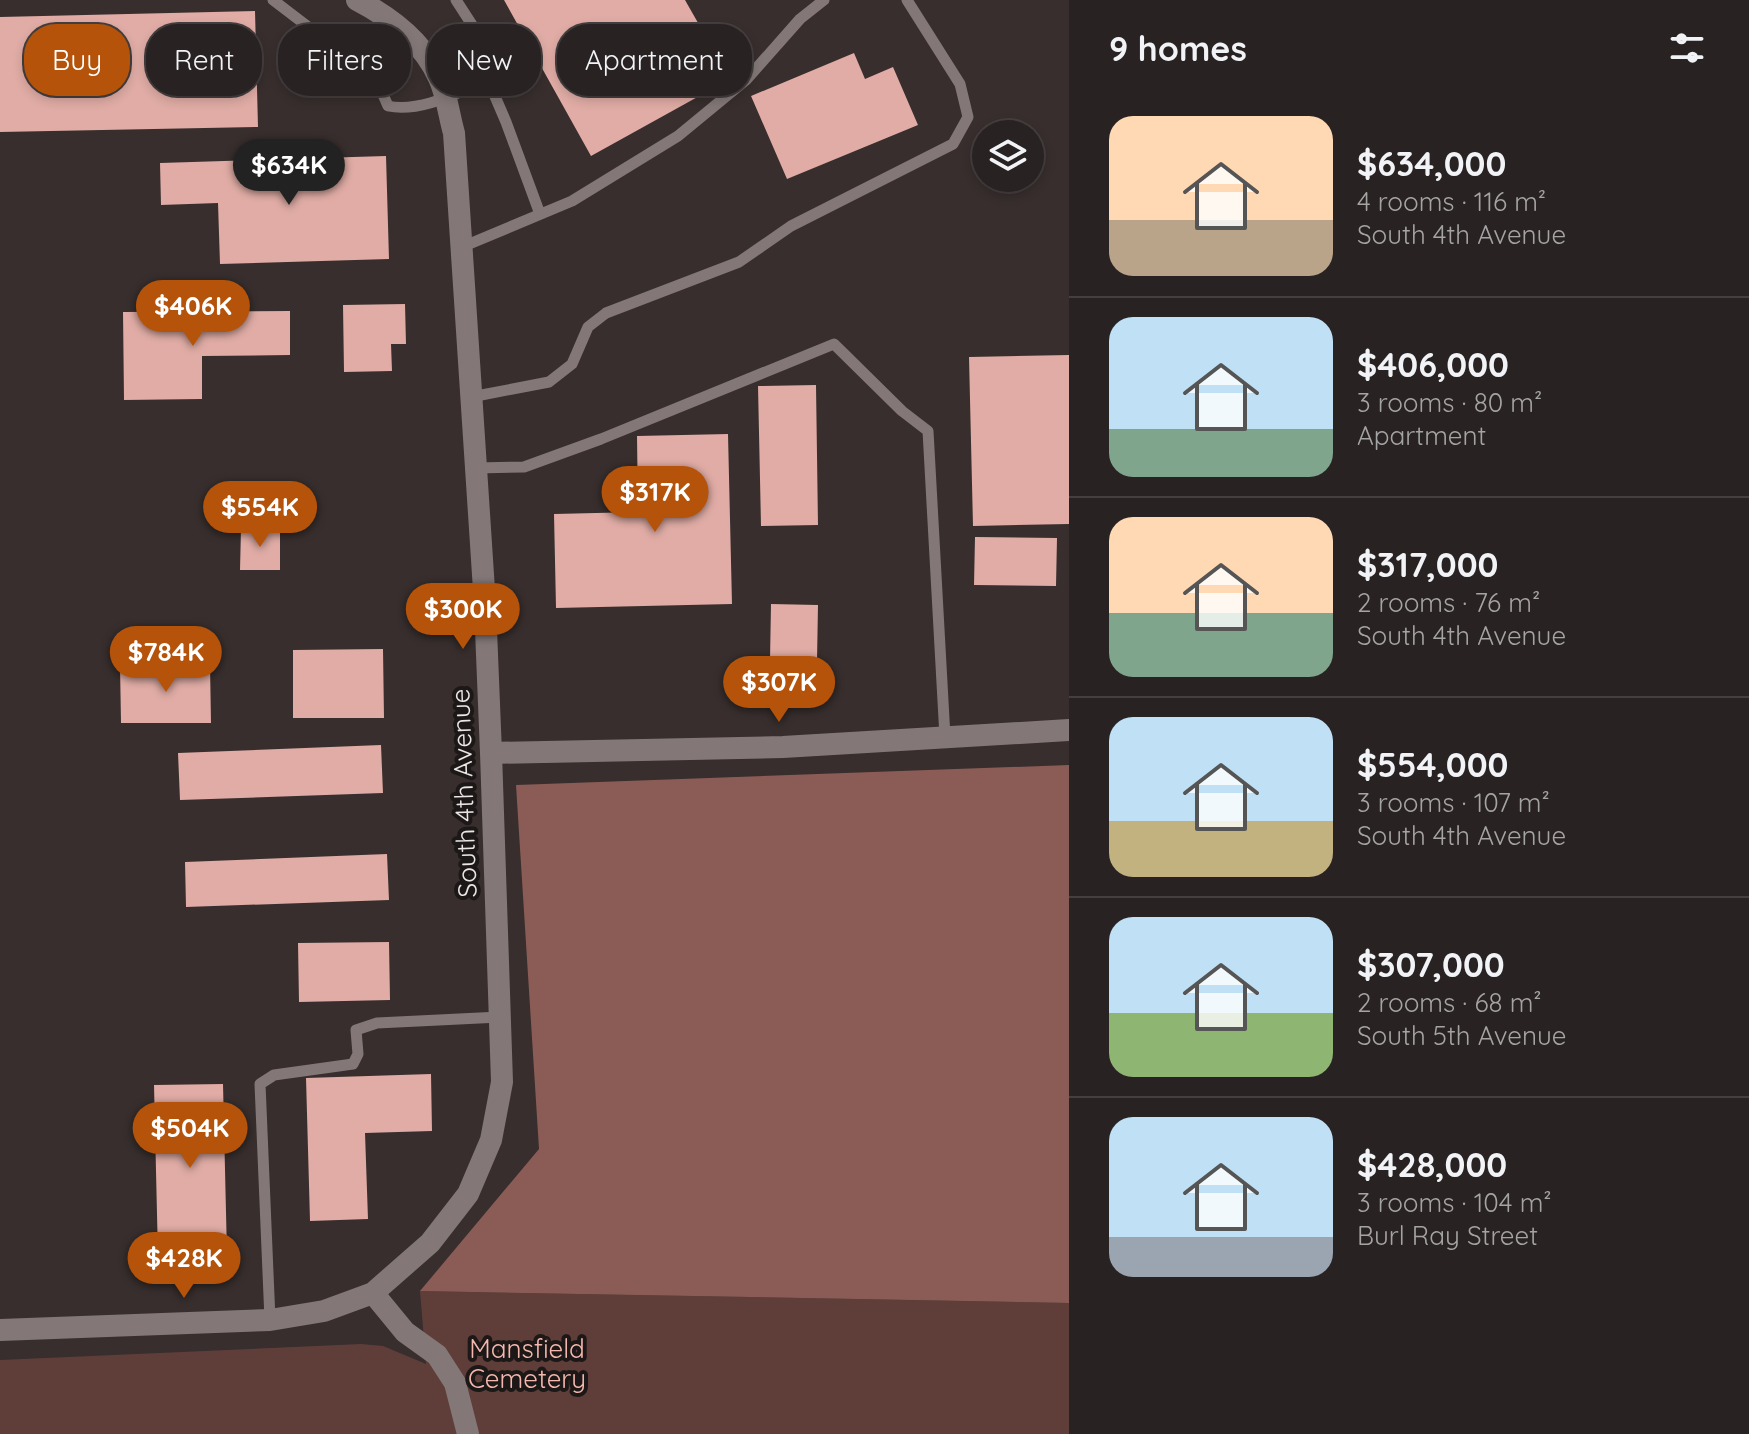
<!DOCTYPE html>
<meta charset="utf-8">
<style>
:root{--surface:#292222;--page:#312a2a;--text:#f1f3f6;--muted:#a5a4a5;--line:#453f40;--accent:#b45309}
body{margin:0;font-family:Quicksand,sans-serif;background:var(--page);color:var(--text);height:100vh;display:flex;flex-direction:column;font-size:30px;white-space:nowrap}
*{box-sizing:border-box;margin:0}
p{font-size:26px;color:var(--muted)}
.icon{flex:none;width:44px;height:44px;fill:none;stroke:currentColor;stroke-width:2;stroke-linecap:round;stroke-linejoin:round}
.map{position:relative;flex:1;overflow:hidden}
.panel{display:flex;flex-direction:column;background:var(--surface);width:680px}
.panel>*{flex:none}
.guide{position:absolute;left:24px;top:24px;width:760px;height:72px;display:flex;gap:16px}
.buttons{position:absolute;left:972px;top:120px;display:grid;gap:16px}
.buttons a{display:grid;place-items:center;width:72px;height:72px;border-radius:50%;background:var(--surface);box-shadow:0 4px 12px #0003,0 0 0 2px var(--line);font-size:40px}
.price{position:absolute;translate:-50% -68px;padding:0 18px;border-radius:28px;background:var(--accent);color:#fff;font-size:26px;line-height:52px;filter:drop-shadow(0 2px 4px #0008)}
.price::after{content:'';position:absolute;left:50%;top:48px;width:24px;height:18px;margin-left:-12px;background:inherit;clip-path:polygon(0 0,100% 0,50% 100%)}
.price.on{background:#222;color:#fff}
ul{padding:0;list-style:none}
li{display:flex;align-items:center;gap:24px;height:200px;padding:0 40px}
li+li{border-top:2px solid var(--line)}
li span{display:grid;place-items:center;flex:none;width:224px;height:160px;border-radius:24px;color:#555}
li>.icon{margin-inline-start:auto}
span .icon{width:96px;height:96px;fill:#fffc;stroke-width:1}
li b{font-size:34px}
h2{display:flex;justify-content:space-between;align-items:center;height:96px;padding:0 40px;font-size:34px}
.tag{padding:0 28px;border-radius:32px;background:var(--surface);box-shadow:0 4px 12px #0003,0 0 0 2px var(--line);font-size:28px;line-height:72px}
.tag.on{background:var(--accent);color:#fff}
main{display:flex;flex:1;min-height:0}
.map>svg:first-child{display:block}
</style>
<main>
<div class="map">
<svg width="1069" height="1434" viewBox="0 0 1069 1434">
<rect width="100%" height="100%" fill="#372e2d"/>
<path fill="#5f3e39" d="M420,1291L1069,1303V1434H0V1360L361,1344L383,1346L426,1364Z"/>
<path fill="#8b5c56" d="M1069,765V1303L420,1291L539,1149L516,785Z"/>
<path fill="#e0aca5" d="M504,0H685L730,79L591,156Z
M255,11L258,127L0,132V17Z
M854,53L865,79L893,67L918,125L787,179L751,96Z
M386,156L389,259L220,264L218,203L161,205L160,163Z
M405,304L406,344H391L392,371L344,372L343,305Z
M290,311V355L202,356V399L124,400L123,312Z
M1069,355V524L973,526L969,357Z
M816,385L818,525L761,526L758,386Z
M728,434L732,604L556,608L554,514L638,512L637,436Z
M241,528L280,529V570H240Z
M975,537L1057,538L1056,586L974,585Z
M771,604L818,605L817,661L770,660Z
M383,649L384,718H293V650Z
M120,665H210L211,723H121Z
M381,745L383,793L180,800L178,753Z
M387,854L389,900L186,907L185,862Z
M389,942L390,1000L299,1002L298,943Z
M431,1074L432,1131L365,1133L368,1219L310,1221L306,1078Z
M223,1084L227,1255L158,1257L154,1085Z"/>
<g fill="none" stroke-linecap="round" stroke-linejoin="round">
<path stroke="#837877" stroke-width="11" d="M273,0L345,55L378,83L388,106C420,113 459,92 488,80
M456,0L487,48L488,80L506,122L540,214
M462,247L572,201L678,136L746,80L800,19L824,0
M471,397L549,382L572,364L588,327L606,313L739,262L791,226L953,144L968,117L960,84L907,0
M476,468L524,467L601,439L834,344L902,411L928,431L945,737
M270,1320L260,1084L274,1075L353,1064L358,1054L356,1030L377,1023L500,1017"/>
<path stroke="#837877" stroke-width="22" d="M491,753L783,747L1069,730
M373,1293L405,1332L437,1355L455,1383L468,1434
M0,1330L270,1320L324,1311L373,1293L430,1243L468,1194L491,1140L502,1082L491,753L485,605L454,133C449,116 447,95 439,78C423,42 390,17 357,0"/>
</g>
<g text-anchor="middle" stroke-width="8" stroke-linejoin="round" paint-order="stroke">
<g font-size="26" fill="#ece6e5" stroke="#1c1817">
<text transform="translate(464 793) rotate(-92)" y="9">South 4th Avenue</text>
</g>
<g font-size="26" fill="#f6b7ae" stroke="#1c1817">
<text x="527" y="1358">Mansfield<tspan x="527" dy="30">Cemetery</tspan></text>
</g>
</g>
</svg>
<div class="buttons">
<a><svg class="icon" aria-label="layers" viewBox="0 0 24 24"><path d="M12 4l9 5-9 5-9-5zM3 14l9 5 9-5"/></svg></a>
</div>
<b class="price on" style="left:289px;top:207px">$634K</b>
<b class="price" style="left:193px;top:348px">$406K</b>
<b class="price" style="left:655px;top:534px">$317K</b>
<b class="price" style="left:260px;top:549px">$554K</b>
<b class="price" style="left:463px;top:651px">$300K</b>
<b class="price" style="left:166px;top:694px">$784K</b>
<b class="price" style="left:779px;top:724px">$307K</b>
<b class="price" style="left:190px;top:1170px">$504K</b>
<b class="price" style="left:184px;top:1300px">$428K</b>
<div class="guide">
<a class="tag on">Buy</a>
<a class="tag">Rent</a>
<a class="tag">Filters</a>
<a class="tag">New</a>
<a class="tag">Apartment</a>
</div>
</div>
<section class="panel">
<h2>9 homes<svg class="icon" aria-label="filters" viewBox="0 0 24 24"><path d="M4 7h16M4 17h16"/><circle cx="9" cy="7" r="2"/><circle cx="15" cy="17" r="2"/></svg></h2>
<ul>
<li><span style="background:linear-gradient(#ffd9b3 65%,#b9a48a 0)"><svg class="icon" aria-label="home" viewBox="0 0 24 24"><path d="M3 11l9-7 9 7M6 9v11h12V9"/></svg></span><div><b>$634,000</b><p>4 rooms · 116 m²</p><p>South 4th Avenue</p></div></li>
<li><span style="background:linear-gradient(#bfe0f5 70%,#7fa58c 0)"><svg class="icon" aria-label="home" viewBox="0 0 24 24"><path d="M3 11l9-7 9 7M6 9v11h12V9"/></svg></span><div><b>$406,000</b><p>3 rooms · 80 m²</p><p>Apartment</p></div></li>
<li><span style="background:linear-gradient(#ffd9b3 60%,#7fa58c 0)"><svg class="icon" aria-label="home" viewBox="0 0 24 24"><path d="M3 11l9-7 9 7M6 9v11h12V9"/></svg></span><div><b>$317,000</b><p>2 rooms · 76 m²</p><p>South 4th Avenue</p></div></li>
<li><span style="background:linear-gradient(#bfe0f5 65%,#c2b280 0)"><svg class="icon" aria-label="home" viewBox="0 0 24 24"><path d="M3 11l9-7 9 7M6 9v11h12V9"/></svg></span><div><b>$554,000</b><p>3 rooms · 107 m²</p><p>South 4th Avenue</p></div></li>
<li><span style="background:linear-gradient(#bfe0f5 60%,#8fb573 0)"><svg class="icon" aria-label="home" viewBox="0 0 24 24"><path d="M3 11l9-7 9 7M6 9v11h12V9"/></svg></span><div><b>$307,000</b><p>2 rooms · 68 m²</p><p>South 5th Avenue</p></div></li>
<li><span style="background:linear-gradient(#bfe0f5 75%,#9aa5b1 0)"><svg class="icon" aria-label="home" viewBox="0 0 24 24"><path d="M3 11l9-7 9 7M6 9v11h12V9"/></svg></span><div><b>$428,000</b><p>3 rooms · 104 m²</p><p>Burl Ray Street</p></div></li>
</ul>
</section>
</main>
